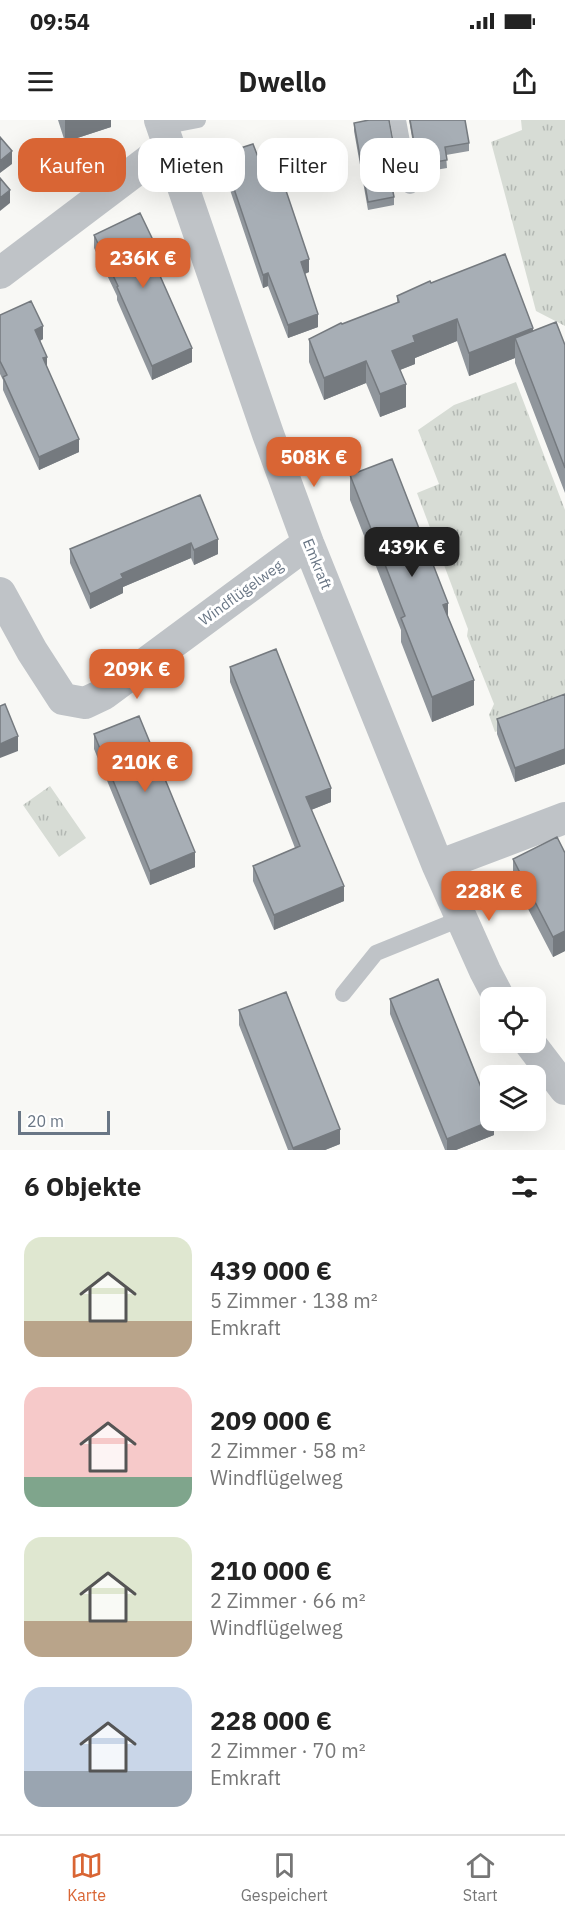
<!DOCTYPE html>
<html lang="de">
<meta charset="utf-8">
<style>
:root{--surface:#fff;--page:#f2f2f2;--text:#222;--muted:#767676;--line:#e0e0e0;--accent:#d96534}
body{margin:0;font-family:"IBM Plex Sans",sans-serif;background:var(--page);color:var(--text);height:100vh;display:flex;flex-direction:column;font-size:22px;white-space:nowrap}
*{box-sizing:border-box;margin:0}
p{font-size:20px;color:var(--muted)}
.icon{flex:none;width:33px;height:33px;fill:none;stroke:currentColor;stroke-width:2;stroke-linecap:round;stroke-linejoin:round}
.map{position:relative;height:1030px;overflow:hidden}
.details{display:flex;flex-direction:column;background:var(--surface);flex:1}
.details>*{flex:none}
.hud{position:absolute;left:18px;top:18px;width:530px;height:54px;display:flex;gap:12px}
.controls{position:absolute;left:480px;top:867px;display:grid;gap:12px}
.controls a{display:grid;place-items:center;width:66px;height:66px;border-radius:12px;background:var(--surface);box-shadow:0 6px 24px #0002;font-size:30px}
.scale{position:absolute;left:18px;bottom:15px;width:92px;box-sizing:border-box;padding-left:6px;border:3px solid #697685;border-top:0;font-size:16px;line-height:21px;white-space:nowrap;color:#697685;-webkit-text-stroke:4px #fff;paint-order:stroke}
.price{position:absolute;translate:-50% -51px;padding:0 14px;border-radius:12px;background:var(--accent);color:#fff;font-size:20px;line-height:39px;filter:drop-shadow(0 2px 3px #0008)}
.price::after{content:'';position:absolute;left:50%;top:36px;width:18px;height:14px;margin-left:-9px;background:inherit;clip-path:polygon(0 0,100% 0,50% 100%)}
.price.on{background:#222;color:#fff}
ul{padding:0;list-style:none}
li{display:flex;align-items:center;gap:18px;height:150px;padding:0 24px}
li span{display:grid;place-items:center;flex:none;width:168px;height:120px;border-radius:18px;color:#555}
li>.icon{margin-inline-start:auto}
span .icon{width:72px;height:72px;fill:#fffc;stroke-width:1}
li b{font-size:26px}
h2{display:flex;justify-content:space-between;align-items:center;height:72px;padding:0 24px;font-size:26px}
.chip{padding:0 21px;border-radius:18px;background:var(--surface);box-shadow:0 6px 24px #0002;font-size:21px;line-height:54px}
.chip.on{background:var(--accent);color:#fff}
.status{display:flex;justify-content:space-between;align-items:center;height:42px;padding:0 30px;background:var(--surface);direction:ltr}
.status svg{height:16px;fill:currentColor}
header{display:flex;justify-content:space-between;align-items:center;height:78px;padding:0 24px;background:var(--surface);font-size:27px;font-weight:800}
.dock{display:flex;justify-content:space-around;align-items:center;height:84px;border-top:2px solid var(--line);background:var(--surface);font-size:16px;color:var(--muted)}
.dock a{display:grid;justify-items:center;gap:3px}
.dock .on{color:var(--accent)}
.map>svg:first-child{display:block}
</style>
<div class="status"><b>09:54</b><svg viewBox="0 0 49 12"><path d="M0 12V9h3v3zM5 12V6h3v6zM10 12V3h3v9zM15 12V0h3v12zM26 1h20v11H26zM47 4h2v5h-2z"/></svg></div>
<header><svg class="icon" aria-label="menu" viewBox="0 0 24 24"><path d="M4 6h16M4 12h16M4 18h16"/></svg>Dwello<svg class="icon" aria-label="share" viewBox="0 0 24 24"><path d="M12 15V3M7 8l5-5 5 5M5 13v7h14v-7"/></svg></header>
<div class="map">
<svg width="565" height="1030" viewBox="0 0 565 1030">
<defs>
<pattern id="grass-tufts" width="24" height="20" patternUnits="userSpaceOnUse" patternTransform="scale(1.5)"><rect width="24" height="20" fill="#d7dcd5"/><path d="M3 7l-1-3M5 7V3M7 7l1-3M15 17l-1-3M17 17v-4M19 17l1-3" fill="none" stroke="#b2b7b2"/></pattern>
</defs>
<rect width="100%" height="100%" fill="#f8f8f5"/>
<path fill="url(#grass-tufts)" d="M521,0H565V206L536,191L491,22L522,10Z
M516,262L565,390V585L495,612L489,595L494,584L467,516L468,509L417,373L439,364L418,310L454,285Z
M50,666L86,718L59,737L23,685Z"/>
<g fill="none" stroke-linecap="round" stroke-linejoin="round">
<path stroke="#bfc3c7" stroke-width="16" d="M398,0L410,66
M162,7L198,0
M343,874L376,833L460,799"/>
<path stroke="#bfc3c7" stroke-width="32" d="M160,0L268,314L308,423L438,746L485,851L499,878
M0,153L168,26
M0,473L32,531L63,579L85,583L104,574L308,423
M438,746L565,698
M529,922L565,969"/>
</g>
<path fill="#90969c" d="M58,0H111V7L65,22Z
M409,0H465L469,23V31L446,35L447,48L418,53Z
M354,3L398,49V57L390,58L394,77V85L368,90L354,11Z
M228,32L258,37L309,152L305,154L318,207L288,218L268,166L263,168L227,61V48L229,47Z
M94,115L152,130L160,156L192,242L152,260L117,180V176L94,128Z
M431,163L533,211L565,225V373L515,243V238L469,256L457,221L415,238V244L400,250L406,287L380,297L366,263L324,280L309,242V219L342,204L397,183V176Z
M0,195L43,219L40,221L47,248L79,332L39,350L3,270V260L0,254Z
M350,355L448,497L474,585L432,602L401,522V510L350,380Z
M200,375L218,434L194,445L191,438L123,467V473L90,489L70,443V429Z
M230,547L331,682L311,690L344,781L274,810L253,761V746L295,728L230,562Z
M565,574V644L515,662L497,614V599Z
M94,614L195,747L150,765L94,629Z
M565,733V831L553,837L513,760V739Z
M390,879L494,1000V1015L456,1030H445L390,894Z
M239,890L340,1024L325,1030H288L239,905Z"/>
<path fill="#757a7f" d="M65,0H111V7L65,22Z
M12,31V44L0,53V41Z
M10,70V83L0,91V78Z
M152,118V132L147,121Z
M309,139V152L301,155V142Z
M268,153V166L263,168V155Z
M318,194V207L288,218V205Z
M457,199V221L415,238V244L392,253V231L413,216Z
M43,206V219L35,223V210Z
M533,208V231L515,218V238L469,256V233Z
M192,228V242L152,260V246Z
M47,237V250L43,238Z
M366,241V263L324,280V258Z
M406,264V287L380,297V274Z
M79,319V332L39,350V337Z
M218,419V434L194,445V430Z
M191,423V438L123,467V473L90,489V474L121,454Z
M448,483V507L443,485Z
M474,560V585L432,602V577Z
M18,616V631L0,638V624Z
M565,629V644L515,662V648Z
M331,668V682L306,692V677Z
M195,732V747L150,765V751Z
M344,766V781L274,810V795Z
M565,811V831L553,837V817Z
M493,1000H494V1015L456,1030H447V1019Z
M340,1009V1024L325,1030H293V1028Z"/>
<path fill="#a7aeb5" stroke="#757a7f" stroke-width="1.5" d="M369,0H389L398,49L389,51L394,77L368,82L354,3Z
M410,0H465L469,23L445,27L447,40L418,45Z
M0,17L12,31L0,41Z
M253,24L258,37L273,32L309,139L301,142L318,194L288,205L268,153L263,155L227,48L233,46L228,32Z
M0,58L10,70L0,78Z
M140,93L152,118L147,121L160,147L157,149L192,228L152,246L117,167L118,166L94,115Z
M505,134L533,208L469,233L457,199L413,216L415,222L392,231L406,264L380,274L366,241L324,258L309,219L341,203L342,204L399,182L397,176L430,161L431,163Z
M31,181L43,206L35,210L47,237L43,238L79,319L39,337L3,257L7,255L0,241V195Z
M556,202L565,225V348L515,218Z
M392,339L448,483L443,485L474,560L432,577L401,498L405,496L350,355Z
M200,375L218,419L194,430L191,423L121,454L123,458L90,474L70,429Z
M276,529L331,668L306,677L344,766L274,795L253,746L300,726L230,547Z
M565,574V629L515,648L497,599Z
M5,584L18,616L0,624V586Z
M139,596L195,732L150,751L94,614Z
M557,717L565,733V811L553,817L513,739Z
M438,859L490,990V1000H493L447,1019L390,879Z
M286,872L340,1009L293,1028L239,890Z"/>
<g text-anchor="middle" stroke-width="6" stroke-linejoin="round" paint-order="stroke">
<g font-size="15" fill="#697685" stroke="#fff">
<text transform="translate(317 444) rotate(68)" y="5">Emkraft</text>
<text transform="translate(241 473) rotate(-36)" y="5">Windflügelweg</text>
</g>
</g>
</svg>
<div class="controls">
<a><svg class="icon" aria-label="locate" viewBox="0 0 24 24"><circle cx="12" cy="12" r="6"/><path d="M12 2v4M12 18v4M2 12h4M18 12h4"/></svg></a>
<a><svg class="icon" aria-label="layers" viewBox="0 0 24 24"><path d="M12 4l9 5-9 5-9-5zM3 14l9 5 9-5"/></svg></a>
</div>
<div class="scale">20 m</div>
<b class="price" style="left:143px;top:169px">236K €</b>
<b class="price" style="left:314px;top:368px">508K €</b>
<b class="price on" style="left:412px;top:458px">439K €</b>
<b class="price" style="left:137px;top:580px">209K €</b>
<b class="price" style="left:145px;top:673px">210K €</b>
<b class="price" style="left:489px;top:802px">228K €</b>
<div class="hud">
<a class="chip on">Kaufen</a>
<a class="chip">Mieten</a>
<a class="chip">Filter</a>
<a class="chip">Neu</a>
</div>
</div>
<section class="details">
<h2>6 Objekte<svg class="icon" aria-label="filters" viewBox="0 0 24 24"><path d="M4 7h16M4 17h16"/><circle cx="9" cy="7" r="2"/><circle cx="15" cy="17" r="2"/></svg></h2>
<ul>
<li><span style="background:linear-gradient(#dfe7d0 70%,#b9a48a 0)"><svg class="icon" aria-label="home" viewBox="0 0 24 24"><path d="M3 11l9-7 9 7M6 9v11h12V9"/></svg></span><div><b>439 000 €</b><p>5 Zimmer · 138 m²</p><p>Emkraft</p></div></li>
<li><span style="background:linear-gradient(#f6c9c9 75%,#7fa58c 0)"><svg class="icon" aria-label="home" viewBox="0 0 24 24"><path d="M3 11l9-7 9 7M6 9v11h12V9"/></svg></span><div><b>209 000 €</b><p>2 Zimmer · 58 m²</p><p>Windflügelweg</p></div></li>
<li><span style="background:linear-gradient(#dfe7d0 70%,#b9a48a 0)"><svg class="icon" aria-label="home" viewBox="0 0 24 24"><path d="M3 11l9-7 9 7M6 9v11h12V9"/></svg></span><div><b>210 000 €</b><p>2 Zimmer · 66 m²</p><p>Windflügelweg</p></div></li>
<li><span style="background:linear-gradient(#c9d6e8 70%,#9aa5b1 0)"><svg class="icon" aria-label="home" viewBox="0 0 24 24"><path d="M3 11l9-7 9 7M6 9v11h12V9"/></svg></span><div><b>228 000 €</b><p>2 Zimmer · 70 m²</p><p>Emkraft</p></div></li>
</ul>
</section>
<nav class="dock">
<a class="on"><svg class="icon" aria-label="map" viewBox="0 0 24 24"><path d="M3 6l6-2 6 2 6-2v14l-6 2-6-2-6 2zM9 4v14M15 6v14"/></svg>Karte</a>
<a><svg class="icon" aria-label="saved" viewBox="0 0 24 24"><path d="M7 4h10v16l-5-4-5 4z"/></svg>Gespeichert</a>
<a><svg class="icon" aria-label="home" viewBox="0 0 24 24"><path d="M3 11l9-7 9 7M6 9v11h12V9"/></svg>Start</a>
</nav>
